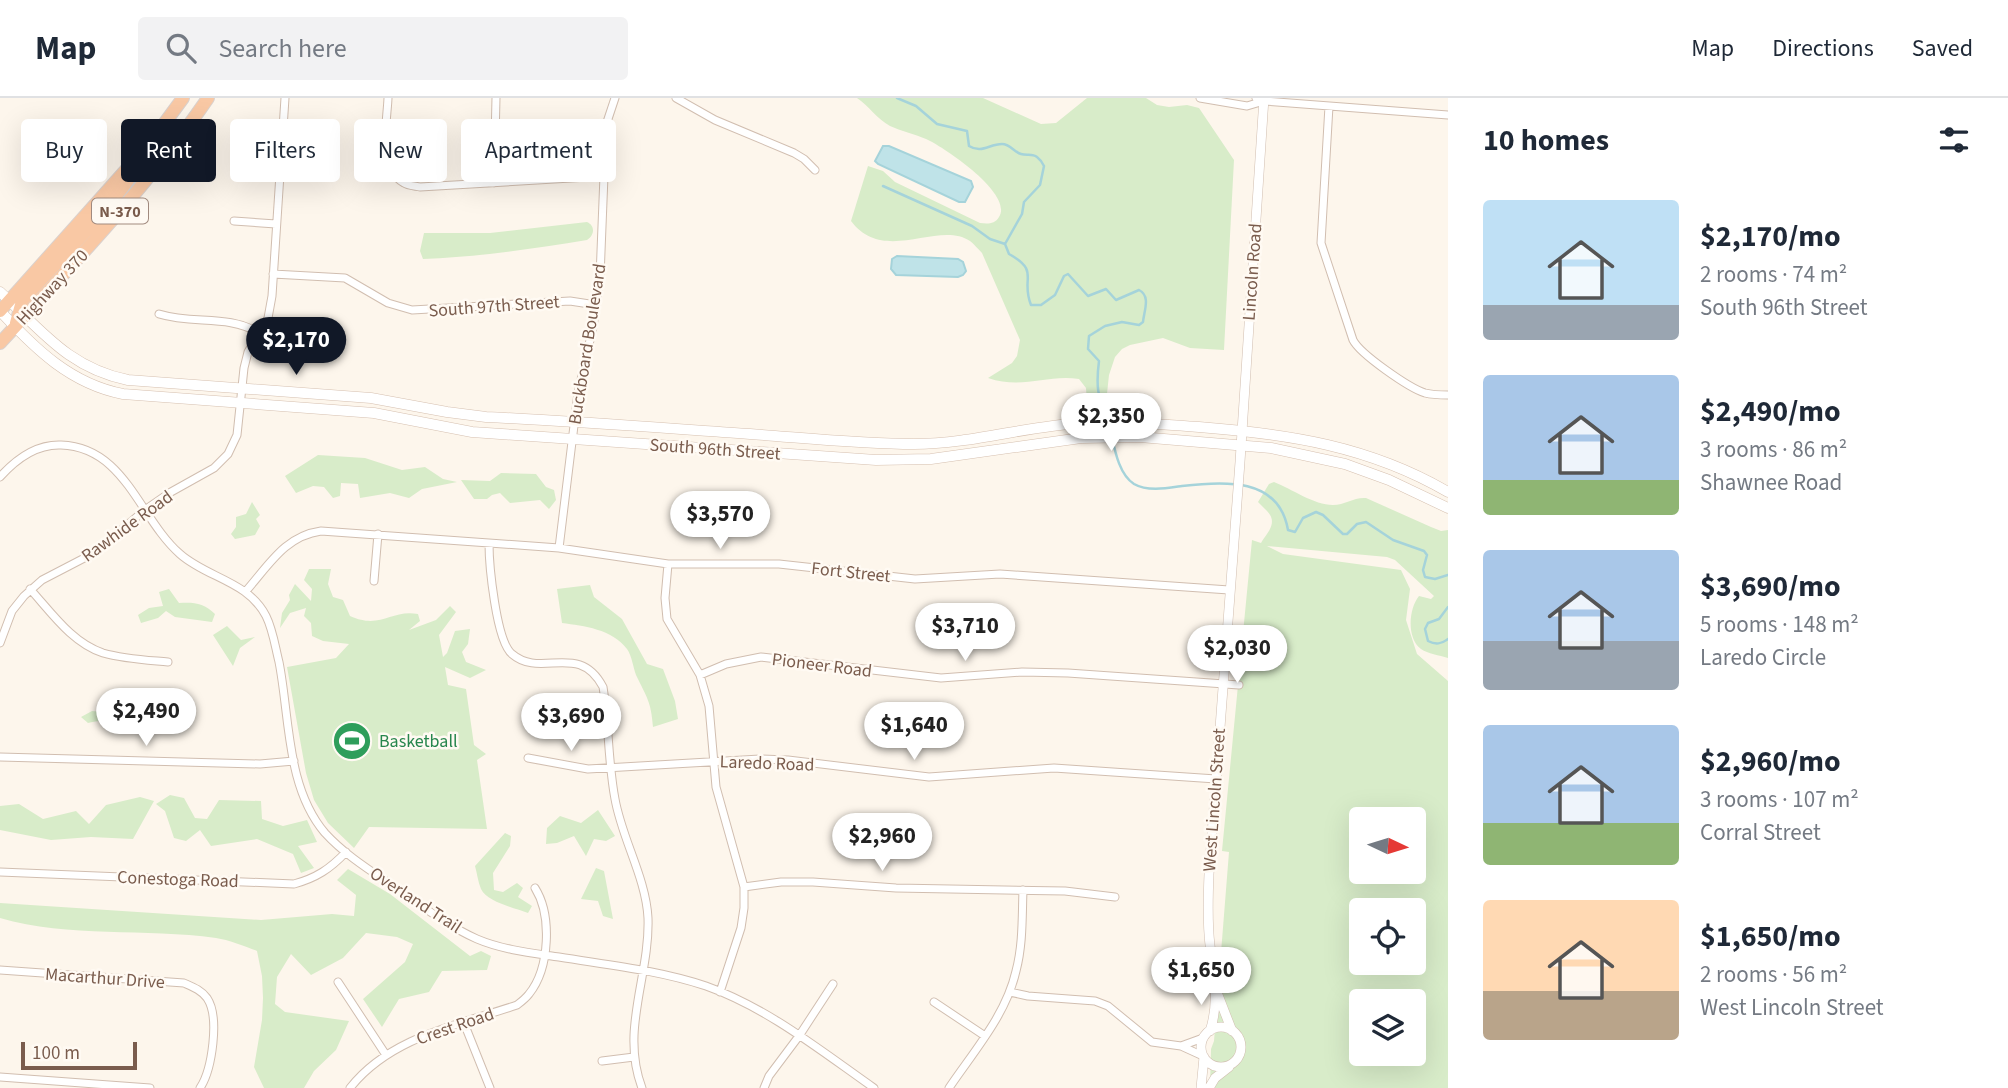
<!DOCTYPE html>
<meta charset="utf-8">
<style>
:root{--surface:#fff;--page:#f2f2f3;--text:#1f2937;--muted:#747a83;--line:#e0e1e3;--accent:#111827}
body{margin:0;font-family:"Source Sans 3",sans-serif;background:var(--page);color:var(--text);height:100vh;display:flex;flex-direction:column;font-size:26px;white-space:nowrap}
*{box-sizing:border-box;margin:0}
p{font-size:23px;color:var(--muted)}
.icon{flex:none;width:38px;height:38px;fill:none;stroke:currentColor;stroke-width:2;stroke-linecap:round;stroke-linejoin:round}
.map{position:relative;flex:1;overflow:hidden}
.panel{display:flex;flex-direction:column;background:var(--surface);width:560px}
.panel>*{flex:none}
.guide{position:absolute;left:21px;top:21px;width:665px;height:63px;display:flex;gap:14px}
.needle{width:46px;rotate:94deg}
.controls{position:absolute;left:1349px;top:709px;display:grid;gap:14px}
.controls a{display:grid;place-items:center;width:77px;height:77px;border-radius:7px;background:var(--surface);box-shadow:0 7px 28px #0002;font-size:35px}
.scale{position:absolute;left:21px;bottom:18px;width:116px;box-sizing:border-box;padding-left:7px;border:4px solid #7a5c4d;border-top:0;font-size:19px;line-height:24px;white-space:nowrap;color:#7a5c4d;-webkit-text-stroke:5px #fffaf3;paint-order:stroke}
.price{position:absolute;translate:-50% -60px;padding:0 16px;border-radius:24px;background:#fff;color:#222;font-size:23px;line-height:46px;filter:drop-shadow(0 2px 4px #0008)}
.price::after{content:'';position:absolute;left:50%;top:42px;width:21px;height:16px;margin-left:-10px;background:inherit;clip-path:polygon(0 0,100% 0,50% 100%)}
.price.on{background:var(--accent);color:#fff}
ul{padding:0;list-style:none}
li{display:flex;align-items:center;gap:21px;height:175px;padding:0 35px}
li span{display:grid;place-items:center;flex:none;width:196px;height:140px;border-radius:7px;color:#555}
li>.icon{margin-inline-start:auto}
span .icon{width:84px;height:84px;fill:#fffc;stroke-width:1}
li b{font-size:30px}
h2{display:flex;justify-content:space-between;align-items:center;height:84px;padding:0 35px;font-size:30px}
.pill{padding:0 24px;border-radius:7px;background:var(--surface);box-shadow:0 7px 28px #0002;font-size:24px;line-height:63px}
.pill.on{background:var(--accent);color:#fff}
header{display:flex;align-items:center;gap:42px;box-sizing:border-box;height:98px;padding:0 35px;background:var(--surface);border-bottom:2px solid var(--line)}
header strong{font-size:33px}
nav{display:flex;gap:38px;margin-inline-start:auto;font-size:24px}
.search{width:490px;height:63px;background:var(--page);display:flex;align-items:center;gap:18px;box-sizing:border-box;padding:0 24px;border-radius:7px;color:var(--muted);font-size:26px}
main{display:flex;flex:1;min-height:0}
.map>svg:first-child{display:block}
</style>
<header>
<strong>Map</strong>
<div class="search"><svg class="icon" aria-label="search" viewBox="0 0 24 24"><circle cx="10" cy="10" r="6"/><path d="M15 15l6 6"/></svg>Search here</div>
<nav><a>Map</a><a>Directions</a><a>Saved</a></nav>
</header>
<main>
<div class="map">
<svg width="1448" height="990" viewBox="0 0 1448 990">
<rect width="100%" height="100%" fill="#fdf6ec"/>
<path fill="#d8ecc9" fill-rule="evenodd" d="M857,0H983L1041,26L1056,25L1087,0H1146L1157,7L1169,9L1187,7L1199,10L1234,62L1224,252L1190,250L1163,240L1130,247L1122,251L1115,259L1109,277L1106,305L1094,308L1087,305L1086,290L1079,281C1047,276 1023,292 988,280L1012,265L1017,258L1020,242L982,155C978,151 974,146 970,143C938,122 884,167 851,123L868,68L883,73L895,84L980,125C988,126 995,126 999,119C1014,96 944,49 926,41C914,36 901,33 890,28C877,21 869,8 857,0Z
M587,124C596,128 594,138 587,142C532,151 478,159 423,161L420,153L424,135H490Z
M318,357L365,360L402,372L425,369L443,381L457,384L422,391L409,400L390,395L360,400L358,386L341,385L340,398L333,400L324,389L313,388L296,395L285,378Z
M501,375L536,376L546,389L554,392L556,402L549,411L540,402L510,405L500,395L492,397L487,401H474L461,382L490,383Z
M1274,384C1292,391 1314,407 1333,407C1345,407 1354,399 1366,400L1431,429L1441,433L1448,432V560C1439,557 1428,556 1421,551C1406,540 1409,510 1419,498L1431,501L1434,498L1395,462L1387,459L1267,448L1283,456L1401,472L1410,491L1406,522L1417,556L1448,583V990H1210L1211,951L1214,943L1229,754L1222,753L1252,442L1261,445C1266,436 1279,425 1267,413C1264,410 1261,407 1258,404L1269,386ZM1362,721H1414V774H1362ZM1362,812H1414V864H1362ZM1362,903H1414V956H1362Z
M252,404L260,417L256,421L260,428L255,437L235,441L231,436L236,429V419L246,416Z
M309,471H331L328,486L333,499L343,502L350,518C381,532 391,511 418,516L420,523L409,532L436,522L450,508L456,514L439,537L443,559L447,555L455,533L470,531L468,546L462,554L466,564L486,572L470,580L445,569L448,587L466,591L474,647L486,656L477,662L487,731L369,729L354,750L328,725L314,702L306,675L287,569L336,560L349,546L323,543L312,538L311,525L304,518L306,510L290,515L280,530L282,515L290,502L289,497L295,486L311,503L312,491L304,482Z
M590,487L594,499L622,521L647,566L663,571L675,603L678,621L653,629C651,603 647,600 636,577C633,569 632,558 627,551C612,531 584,528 562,525L557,491Z
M169,491L179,505C194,504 204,505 215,516L212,524L175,519L166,513L158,520L141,525L138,517L149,510L163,508L159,494Z
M227,528L241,542L255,539L240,550L233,568L213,537Z
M110,601L126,607L159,604L168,608V611L152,625L139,621C123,631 122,627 106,623C101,622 93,624 88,625L81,619L92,613L103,614Z
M170,697L184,700L195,720L207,721L219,702L261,703L262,721L283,728L307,722L317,744L298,748L314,770L301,775L293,756L257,741L211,748L200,732L186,743L174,740L165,713L156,706Z
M140,699L154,703L133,741L91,739L51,742L0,732V708L19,706L43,721L76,713L89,726L106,707Z
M598,712L615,738L606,743L594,741L586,758L574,738L557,745L546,746L547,730L560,718L581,725Z
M505,735L511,738L510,748L493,775L494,792L503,794L517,785L523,790L518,799L532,808L528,815C515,810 487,804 481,791C478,784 477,775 475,768Z
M596,770L604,773L613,821L603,818L598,803L581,801Z
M348,771L390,796L470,858L481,853L491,858L487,872L442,873L429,894L399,901L382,929L363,901L405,864L413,846L397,839L366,835L343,860L311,877L291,856L277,879L275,906L285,914L349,923L336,952L314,973L304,990H264L254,969L262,922L263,900L262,878L257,853C244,848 229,842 216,840C145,830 69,840 0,820V805L261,822L332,816L354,818L356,797L337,782Z"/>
<path fill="#bfe3e8" stroke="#a5d3da" stroke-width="2" d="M883,48H889L971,83L973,89L965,104H959L878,66L875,63Z
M897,158L958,161L963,164L966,173L963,177L958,179L896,177L891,171L892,161Z"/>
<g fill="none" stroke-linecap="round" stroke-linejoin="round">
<path stroke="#a5d3da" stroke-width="2.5" d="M897,0L916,8L937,26L967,33L969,48C982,56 989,46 1002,46C1010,46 1014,54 1021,56C1027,58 1032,55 1037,59C1041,62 1042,64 1044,68L1040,87L1024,104L1022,116L1005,146L1009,156C1041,174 1020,180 1031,207H1041L1055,197L1064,178L1068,176L1088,198L1106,191L1116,202L1139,192C1151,198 1144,213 1143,224L1139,227L1122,224L1105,228L1089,238L1088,251L1099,263C1096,286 1097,300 1108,321
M883,88L972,128L990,141L1005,146
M1109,327C1114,346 1117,375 1134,386C1148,394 1168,390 1182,388C1224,383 1279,379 1288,432L1295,434L1303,420L1316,414L1323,417L1343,436H1347L1357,426L1366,424L1393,442L1424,453L1427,457L1423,472L1425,479L1435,481L1448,477
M1448,509L1439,521L1428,525L1425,531L1428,543C1436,547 1441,546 1448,541"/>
<g stroke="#d1beb0" stroke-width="9">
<path id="minor" d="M388,0C387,25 377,70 404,85C408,88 416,88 420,89L605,78
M676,0L715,22L794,55L804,61L815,72
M1200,0L1247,8L1264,3
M1256,0L1264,3L1448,17
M1329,8L1321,145L1353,242C1360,256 1409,290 1425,295C1433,297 1441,297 1448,297
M494,85L496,0
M234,123L276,126
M273,176L345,180L388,205L412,212L570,203L596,207
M159,216C195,227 226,216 260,235
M0,379C16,361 36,346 61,347C125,349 139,420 180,456C207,480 248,483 266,518C273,532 275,548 279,564C290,620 286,689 325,735C345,757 371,773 396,790C422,808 448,828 477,841C503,852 532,855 559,859C608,867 658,872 706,888C768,910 821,953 874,990
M489,445C489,466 496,543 512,556C541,581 579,543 603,589C609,626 608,665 615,701C622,741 646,780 648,820C650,878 620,932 642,990
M559,450L578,295L593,229L600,179L606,27L615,0
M668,466L665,500L667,521L700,577L709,608L716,689L744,789V810L741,830L720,894
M374,483L378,436
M30,491C51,514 72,545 103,555C124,561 146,562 168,564
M246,493C269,467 285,438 321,433L559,450L668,466H779L915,481L1000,476L1229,492
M0,545L12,513L24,498L42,482L94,455L145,412L171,394L214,370L228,356L237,337L244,270L248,254L268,220L272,198L285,0
M700,577L726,566L761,559L941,580L1022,574L1068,575L1239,587
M0,659L260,666L294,663
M528,660L588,671L760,661L788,662L929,679L1054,670L1216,681
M0,774L294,786C316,780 330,771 346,754
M744,789L781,784H813L896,790L1065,793L1115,799
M0,872L184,885C193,889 201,892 207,900C220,919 212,972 200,990
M338,884L386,957
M1010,894L1028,898L1095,903L1108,908L1152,944L1181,948L1203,958
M934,904L985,938
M464,925L490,990
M1181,948L1203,940
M602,963L634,959
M0,979L150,990
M350,990C390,939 458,927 517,907C521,904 526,900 529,896C550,870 552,817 535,790
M764,990L769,978L799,938L833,886
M949,990C974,953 1006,917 1016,873C1023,847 1022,819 1023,792"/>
</g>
<g stroke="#d1beb0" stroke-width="10">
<path id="tertiary" d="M1218,897L1232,933
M1201 949a20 20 0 1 1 40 0a20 20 0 1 1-40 0Z
M1210,933C1220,903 1213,876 1210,847C1207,823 1208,800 1209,776L1240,364L1264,0
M1201,990L1204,959
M1209,990L1215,980L1229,969"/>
</g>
<g stroke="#d6c0b0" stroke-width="11">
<path id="secondary" d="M0,194C42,233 69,270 128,282L371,300L447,314L486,319C574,323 662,330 750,336C805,340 860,346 914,346C971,346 1026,328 1082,325C1121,323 1160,326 1199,329C1288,336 1369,348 1448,394
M0,213C35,251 71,286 123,296L374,315L472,334L876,362L931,361L1081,340L1140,339L1271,350L1345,366L1389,382L1448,410"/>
</g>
<g stroke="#dad1cd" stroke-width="14">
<path id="trunk" d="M0,213L150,45L183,0
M16,225L22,203L102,116L126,85L136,70
M0,245C73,166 147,89 208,0"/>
</g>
<use href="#minor" stroke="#fff" stroke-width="7"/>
<use href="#tertiary" stroke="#fff" stroke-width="9"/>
<use href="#secondary" stroke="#fff" stroke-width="10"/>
<use href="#trunk" stroke="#f9c8a4" stroke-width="12"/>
</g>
<defs>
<g id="stadium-disc" transform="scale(2.0125)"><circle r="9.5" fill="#2e9e5b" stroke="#fffaf3"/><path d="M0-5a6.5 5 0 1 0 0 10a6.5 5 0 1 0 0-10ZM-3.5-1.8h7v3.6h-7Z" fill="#fff"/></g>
</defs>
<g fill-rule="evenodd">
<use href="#stadium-disc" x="352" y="643"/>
</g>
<g text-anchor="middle" stroke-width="5" stroke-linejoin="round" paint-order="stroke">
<rect fill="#fffaf3" stroke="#a28b7f" stroke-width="2" x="92" y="100.5" width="56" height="25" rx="5"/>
<g font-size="16" font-weight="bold" fill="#7a5c4d">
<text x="120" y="119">N-370</text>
</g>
<g font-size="18" fill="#7a5c4d" stroke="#fffaf3">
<text transform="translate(1252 174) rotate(-86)" y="6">Lincoln Road</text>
<text transform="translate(52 189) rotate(-47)" y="6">Highway 370</text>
<text transform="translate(494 208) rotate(-4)" y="6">South 97th Street</text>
<text transform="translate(587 246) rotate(-81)" y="6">Buckboard Boulevard</text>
<text transform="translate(715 351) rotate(4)" y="6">South 96th Street</text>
<text transform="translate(127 428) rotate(-36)" y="6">Rawhide Road</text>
<text transform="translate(851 474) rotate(6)" y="6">Fort Street</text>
<text transform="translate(822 567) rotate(7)" y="6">Pioneer Road</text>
<text transform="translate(767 665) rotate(2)" y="6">Laredo Road</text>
<text transform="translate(1214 702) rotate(-86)" y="6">West Lincoln Street</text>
<text transform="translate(178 781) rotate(2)" y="6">Conestoga Road</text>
<text transform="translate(416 802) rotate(33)" y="6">Overland Trail</text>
<text transform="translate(105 880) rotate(4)" y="6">Macarthur Drive</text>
<text transform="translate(455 928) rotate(-19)" y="6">Crest Road</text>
</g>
<g font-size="18" fill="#27864d" stroke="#fffaf3" text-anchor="start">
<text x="379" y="649">Basketball</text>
</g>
</g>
</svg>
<div class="controls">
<a><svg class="needle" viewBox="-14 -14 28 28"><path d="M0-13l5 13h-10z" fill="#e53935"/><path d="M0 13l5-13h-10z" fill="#747a83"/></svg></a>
<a><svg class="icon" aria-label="locate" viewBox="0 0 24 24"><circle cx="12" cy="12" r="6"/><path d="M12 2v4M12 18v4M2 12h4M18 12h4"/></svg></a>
<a><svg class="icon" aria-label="layers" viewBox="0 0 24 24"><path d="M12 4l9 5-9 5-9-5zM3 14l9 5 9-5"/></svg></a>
</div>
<div class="scale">100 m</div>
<b class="price on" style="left:296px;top:279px">$2,170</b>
<b class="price" style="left:1111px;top:355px">$2,350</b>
<b class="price" style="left:720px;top:453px">$3,570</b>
<b class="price" style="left:965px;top:565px">$3,710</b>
<b class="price" style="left:1237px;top:587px">$2,030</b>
<b class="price" style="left:146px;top:650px">$2,490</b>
<b class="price" style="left:571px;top:655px">$3,690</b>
<b class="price" style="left:914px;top:664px">$1,640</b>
<b class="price" style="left:882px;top:775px">$2,960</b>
<b class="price" style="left:1201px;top:909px">$1,650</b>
<div class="guide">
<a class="pill">Buy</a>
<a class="pill on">Rent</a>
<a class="pill">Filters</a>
<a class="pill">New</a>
<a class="pill">Apartment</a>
</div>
</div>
<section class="panel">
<h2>10 homes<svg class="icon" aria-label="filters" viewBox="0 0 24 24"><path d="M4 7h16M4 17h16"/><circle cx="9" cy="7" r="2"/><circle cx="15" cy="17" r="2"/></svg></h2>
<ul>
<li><span style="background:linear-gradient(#bfe0f5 75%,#9aa5b1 0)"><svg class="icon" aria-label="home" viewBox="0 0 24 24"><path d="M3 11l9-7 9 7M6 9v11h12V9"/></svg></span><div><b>$2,170/mo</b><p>2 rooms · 74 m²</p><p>South 96th Street</p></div></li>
<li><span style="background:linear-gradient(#a9c7e8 75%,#8fb573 0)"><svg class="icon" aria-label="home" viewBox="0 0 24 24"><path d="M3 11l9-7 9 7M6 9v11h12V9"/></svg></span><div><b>$2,490/mo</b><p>3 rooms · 86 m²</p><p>Shawnee Road</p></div></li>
<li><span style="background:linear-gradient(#a9c7e8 65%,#9aa5b1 0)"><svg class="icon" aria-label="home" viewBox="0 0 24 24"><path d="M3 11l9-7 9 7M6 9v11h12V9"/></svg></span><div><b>$3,690/mo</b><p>5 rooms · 148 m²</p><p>Laredo Circle</p></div></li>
<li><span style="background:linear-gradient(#a9c7e8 70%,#8fb573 0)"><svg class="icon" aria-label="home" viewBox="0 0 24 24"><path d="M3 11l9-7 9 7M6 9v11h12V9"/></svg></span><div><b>$2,960/mo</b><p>3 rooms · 107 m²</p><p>Corral Street</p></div></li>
<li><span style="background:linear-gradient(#ffd9b3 65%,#b9a48a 0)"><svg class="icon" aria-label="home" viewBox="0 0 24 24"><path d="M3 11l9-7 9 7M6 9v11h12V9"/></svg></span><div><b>$1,650/mo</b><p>2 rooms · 56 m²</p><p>West Lincoln Street</p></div></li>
</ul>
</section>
</main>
